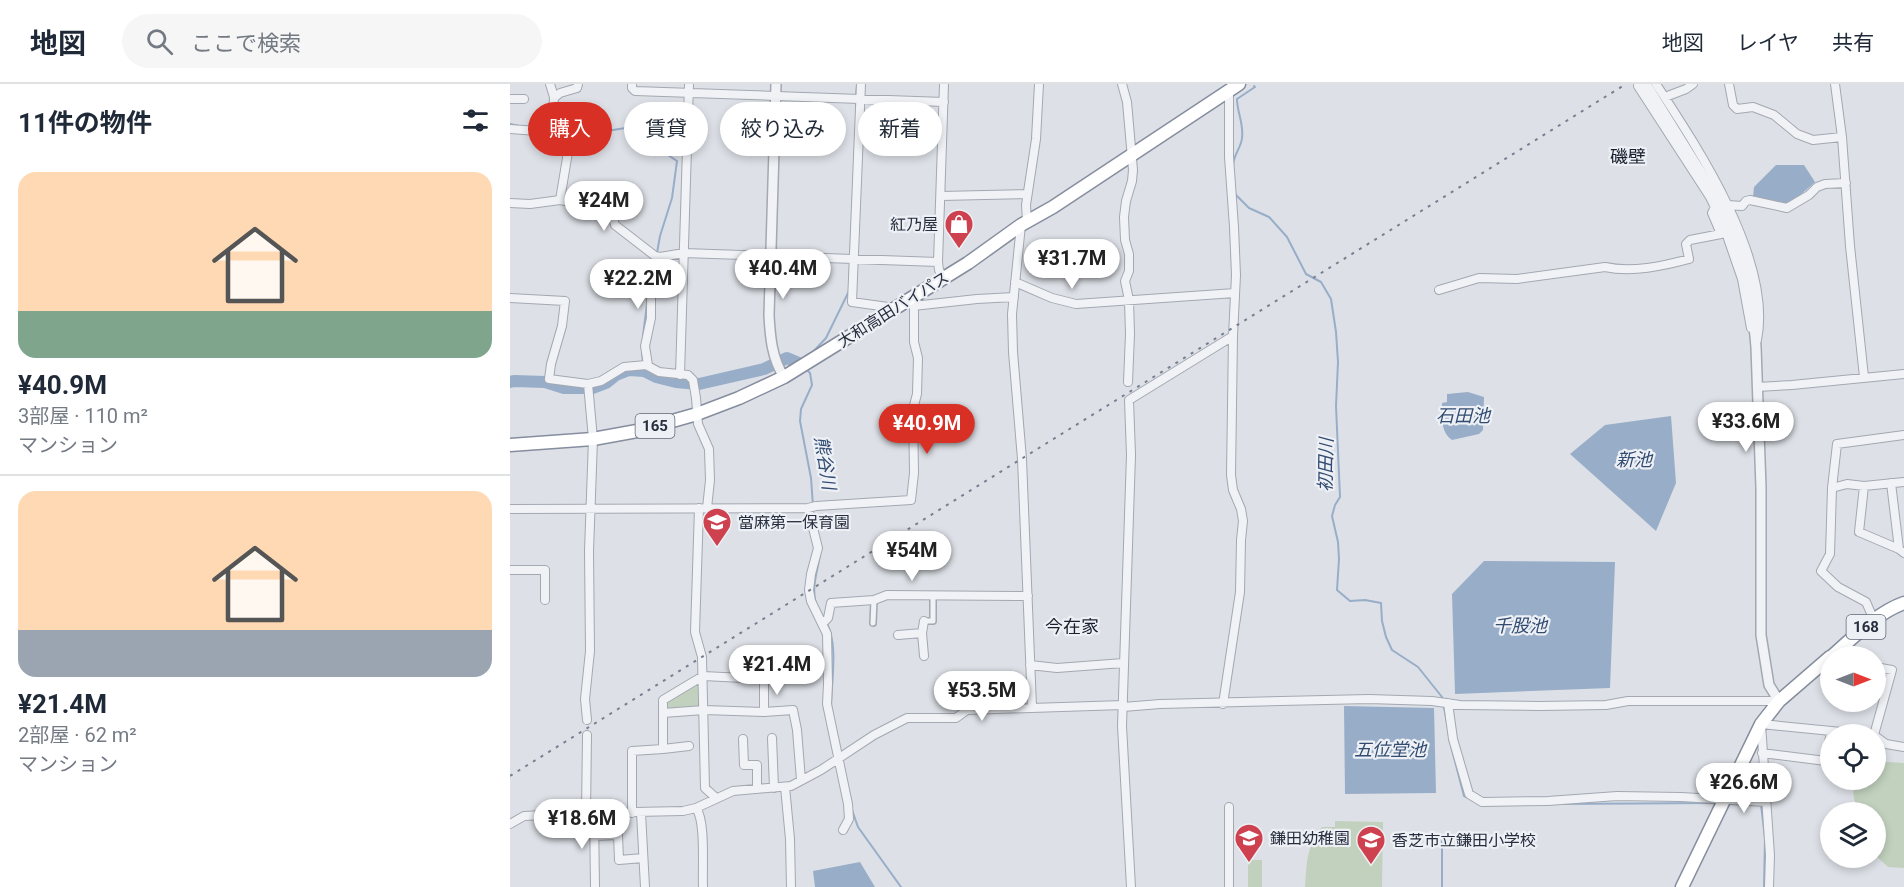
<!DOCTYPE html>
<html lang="ja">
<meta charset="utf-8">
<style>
:root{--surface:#fff;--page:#f6f6f7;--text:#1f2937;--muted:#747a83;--line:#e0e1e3;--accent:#d93025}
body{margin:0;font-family:Roboto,"Noto Sans JP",sans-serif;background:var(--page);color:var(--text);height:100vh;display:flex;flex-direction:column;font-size:22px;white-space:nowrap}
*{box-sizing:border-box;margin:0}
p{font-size:20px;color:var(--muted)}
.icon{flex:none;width:33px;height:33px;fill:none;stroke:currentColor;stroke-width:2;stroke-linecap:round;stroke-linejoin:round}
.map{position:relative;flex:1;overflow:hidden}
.sheet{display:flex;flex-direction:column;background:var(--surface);width:510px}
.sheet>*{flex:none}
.banner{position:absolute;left:18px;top:18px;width:570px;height:54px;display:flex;gap:12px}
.needle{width:39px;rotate:90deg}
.controls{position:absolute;left:1310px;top:562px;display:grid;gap:12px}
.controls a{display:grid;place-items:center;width:66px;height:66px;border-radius:50%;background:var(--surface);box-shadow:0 3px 9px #0003;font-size:30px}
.price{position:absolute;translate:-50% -51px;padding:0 14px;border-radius:21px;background:#fff;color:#222;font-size:20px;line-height:39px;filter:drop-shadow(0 2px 3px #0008)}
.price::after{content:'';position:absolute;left:50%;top:36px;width:18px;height:14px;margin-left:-9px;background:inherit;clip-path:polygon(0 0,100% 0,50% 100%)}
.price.selected{background:var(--accent);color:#fff}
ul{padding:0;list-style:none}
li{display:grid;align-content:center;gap:12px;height:318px;padding:0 18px}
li+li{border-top:2px solid var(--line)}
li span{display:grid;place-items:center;height:186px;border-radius:18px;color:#555}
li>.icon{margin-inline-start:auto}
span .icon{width:108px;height:108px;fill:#fffc;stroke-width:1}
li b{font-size:26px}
h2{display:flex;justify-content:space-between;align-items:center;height:72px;padding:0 18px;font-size:26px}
.chip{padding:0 21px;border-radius:27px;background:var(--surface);box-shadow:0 3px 9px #0003;font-size:21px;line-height:54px}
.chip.selected{background:var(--accent);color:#fff}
header{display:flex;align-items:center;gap:36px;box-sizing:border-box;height:84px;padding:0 30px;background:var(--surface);border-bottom:2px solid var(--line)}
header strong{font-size:28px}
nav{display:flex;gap:33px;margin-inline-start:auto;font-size:21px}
.search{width:420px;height:54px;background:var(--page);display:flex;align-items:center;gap:15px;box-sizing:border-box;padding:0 21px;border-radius:33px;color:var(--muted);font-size:22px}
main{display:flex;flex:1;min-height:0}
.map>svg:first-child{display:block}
</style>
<header>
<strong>地図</strong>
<div class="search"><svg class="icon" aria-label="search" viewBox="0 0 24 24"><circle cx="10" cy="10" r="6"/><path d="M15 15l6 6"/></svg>ここで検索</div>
<nav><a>地図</a><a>レイヤ</a><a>共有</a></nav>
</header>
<main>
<section class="sheet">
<h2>11件の物件<svg class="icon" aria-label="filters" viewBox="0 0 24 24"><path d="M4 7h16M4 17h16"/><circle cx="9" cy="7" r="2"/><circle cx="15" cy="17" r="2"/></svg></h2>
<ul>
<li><span style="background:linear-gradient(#ffd9b3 75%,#7fa58c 0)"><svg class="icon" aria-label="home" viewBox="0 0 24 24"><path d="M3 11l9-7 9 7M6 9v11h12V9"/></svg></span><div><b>¥40.9M</b><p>3部屋 · 110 m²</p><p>マンション</p></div></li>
<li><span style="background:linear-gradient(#ffd9b3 75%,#9aa5b1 0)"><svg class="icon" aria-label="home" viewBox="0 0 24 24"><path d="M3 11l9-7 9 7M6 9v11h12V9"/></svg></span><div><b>¥21.4M</b><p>2部屋 · 62 m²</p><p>マンション</p></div></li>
</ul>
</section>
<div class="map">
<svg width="1394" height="803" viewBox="0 0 1394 803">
<rect width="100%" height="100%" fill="#dde1e7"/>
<path fill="#c2d1be" d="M186,598L189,601L191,624L162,625L157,623L156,617Z
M1365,677L1394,679V784L1378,783L1365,771V729H1348C1342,707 1337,696 1365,696Z
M825,737L873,738L872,803H795C797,779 796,763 812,743H825Z
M738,776H752V803H738Z"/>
<path fill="#98adc8" d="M1266,81H1294L1305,98L1279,121L1243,113L1244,103Z
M958,308L974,313L973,346L969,350L942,356C930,348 932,331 932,319L937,318V310Z
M1161,332L1166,399L1146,447L1060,370L1095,341Z
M974,477L1105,478L1100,604L945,610L942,510Z
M834,622L924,624L926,709L835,710Z
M350,778L365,803H305L303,787Z"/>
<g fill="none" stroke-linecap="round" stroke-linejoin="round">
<path stroke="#98adc8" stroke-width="2" d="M346,12L347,0
M346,30V18
M0,40L9,42
M45,44L72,53L90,48L122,43L128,47L140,59L167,77L162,114L150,152L147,169
M723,83C723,70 731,65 732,54C734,40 727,28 727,15L745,3L744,2
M724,109L739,124L759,133L777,153L796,190L811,198L821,215L826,248L828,278L826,322L830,413L825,421L822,432L828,458L829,475L827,506L840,517L855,516L871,519L872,537L876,553L882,566L908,583L932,613L938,644
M133,252L137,219
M132,267L133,279
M301,270L316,254L339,207
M296,285L300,289L302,301L291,325L290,337L301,394L304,436
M306,520C301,502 308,487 310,470
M316,538C329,560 321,599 321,624
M941,662L954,712L959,714
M1044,720L1203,719
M1248,721H1251L1255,754L1254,803
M342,726L348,743L391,803
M932,803V757"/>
<path stroke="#98adc8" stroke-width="12" d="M0,298L4,297L35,298L54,304H83L96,299L106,291L119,286L134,287L146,293L166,298L189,300L254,285L277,274L291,280"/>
<g stroke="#a3a8b1" stroke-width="8">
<path id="pedestrian" d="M414,537H423V512
M363,539L364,516"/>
</g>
<g stroke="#a3a8b1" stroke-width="10">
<path id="minor" d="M40,0L44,13
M122,0V4L125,7L434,18
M351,0L342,218L385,224
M612,0L617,18L623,86L622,97L616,117L614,133L615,156L619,170V187L615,197L619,216L620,250L618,298
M1131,0L1128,2L1200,113L1213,140L1232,195L1241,244
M1146,0C1188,64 1263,177 1247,256
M1219,0L1223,21L1227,25L1243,23L1264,31L1287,50L1303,56L1332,53
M1325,0L1332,53L1340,162L1354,293
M1155,13L1176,5L1183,0
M0,15H14
M0,45L41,48
M431,112L517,110
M50,116L59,62C55,54 50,50 41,48L44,14L50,9L67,4L68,0
M0,119L20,120L50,116L97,125L102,129L105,141L145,172L150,173L174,169L428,178
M1218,121L1232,122L1236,117L1240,116L1277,124L1299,111L1307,103L1315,100L1336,99
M517,138L516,121L526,55L529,0
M511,141L502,230L503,268L512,375L522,623
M433,193L429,186L428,178L434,0
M505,198L542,214L566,220L725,209
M929,206L969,194L1007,195L1095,183C1122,189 1153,182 1179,175L1176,160L1180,156L1211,150L1202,129L1205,123
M0,214L55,217L52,242L41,280L39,295L78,300L83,355L79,467L80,567L75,615L77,636
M403,222L467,215L504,213
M138,281L135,262L141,234V211L151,173
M170,291L179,0
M78,300L91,297L114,283L136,281L149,288L178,291L183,296L186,314L188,340L199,365L200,396L197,424
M1247,303L1282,301L1394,290
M1381,399L1389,465
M1354,402L1349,448L1389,465L1394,469
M1322,404L1337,400L1354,402L1394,398
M189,424L185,548L192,573L195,704L206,714
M298,424L308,464L301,490L299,506L301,517L317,550L318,600L317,620L338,720L339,735L333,746
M0,425L298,424L306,422L401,416L404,389L403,325L407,310L408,274L404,258V212
M0,486H35V516
M1364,536L1356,518L1328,503L1311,487L1320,470L1322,404L1327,360L1394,351
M313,539L318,534L321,519L364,516L377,511L518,512
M412,549L414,537
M388,551L412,549L414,572
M520,581L547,584L613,579
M938,619L943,655L959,710L972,718L1038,717L1107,712L1171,713L1256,718
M713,620L730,508L731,456L733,437L731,425L723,406L721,391L723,252
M613,623L650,620L859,615L922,617L950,621L1029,622L1096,621L1118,617H1269
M254,628V595
M153,629L194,626L254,628L283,626L287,646L291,696
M1364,651L1382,586L1365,583
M1365,652L1376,660L1394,663
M262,654L264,704
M233,655L234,681H247V705
M153,665L179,662
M1252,669L1316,677L1320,653
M275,703L280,755L281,803
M186,724C196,737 192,784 193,803
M76,729L77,651
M84,729L85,803
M122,729V667L153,665V616L193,592L254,595L285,590L283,570
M131,729L135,803
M0,740L14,732L76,729L173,727L186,724L223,707L281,702L311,686L364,651L397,634H446L457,626L613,621
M84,752L108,751L109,776L133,774
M621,803L612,642L621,371L619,316L723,252L726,191L724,143L719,73V6
M719,803V723
M1259,803L1260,771L1251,640L1362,651"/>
</g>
<g stroke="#a3a8b1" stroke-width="12">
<path id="tertiary" d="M266,0L259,231C260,252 262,275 274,293
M1136,0L1205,111L1228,160L1235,181L1241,210L1246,263L1251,404V551L1259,601L1269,617"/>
</g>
<g stroke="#858d9e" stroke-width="15">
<path id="trunk" d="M0,361L83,355L127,347L187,330L229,314L274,293L458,179L511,141L543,123L729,0
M1321,573C1343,554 1366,529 1394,519
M1172,803L1251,640L1269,617L1320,573"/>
</g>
<use href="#pedestrian" stroke="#f0f2f6" stroke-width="5"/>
<use href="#minor" stroke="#f0f2f6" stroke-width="8"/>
<use href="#tertiary" stroke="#f0f2f6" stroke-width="9"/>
<use href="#trunk" stroke="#fff" stroke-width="12"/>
<path stroke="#777f91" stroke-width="2" stroke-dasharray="3 6" stroke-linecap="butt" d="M0,692L1116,0"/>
</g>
<defs>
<g id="shop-pin" transform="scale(1.5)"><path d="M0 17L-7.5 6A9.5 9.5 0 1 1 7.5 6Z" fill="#ce414f" stroke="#edf0f5"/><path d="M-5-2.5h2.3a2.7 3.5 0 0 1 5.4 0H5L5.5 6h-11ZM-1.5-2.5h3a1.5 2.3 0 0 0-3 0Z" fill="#fff"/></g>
<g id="school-pin" transform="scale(1.5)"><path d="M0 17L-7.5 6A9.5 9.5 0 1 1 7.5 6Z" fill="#ce414f" stroke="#edf0f5"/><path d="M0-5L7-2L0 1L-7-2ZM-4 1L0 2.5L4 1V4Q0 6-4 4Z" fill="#fff"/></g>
</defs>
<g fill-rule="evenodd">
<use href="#shop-pin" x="449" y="140"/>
<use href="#school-pin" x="207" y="438"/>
<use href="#school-pin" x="739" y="754"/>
<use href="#school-pin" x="861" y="756"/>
</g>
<g text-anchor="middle" stroke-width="4.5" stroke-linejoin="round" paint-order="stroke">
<g fill="#edf0f5" stroke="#626875" stroke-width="1.5">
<rect x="125.5" y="330" width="39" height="24" rx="4.5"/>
<rect x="1336.5" y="531" width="39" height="24" rx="4.5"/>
</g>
<g font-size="15" font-weight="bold" fill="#272e3e">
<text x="145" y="347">165</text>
<text x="1356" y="548">168</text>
</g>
<g font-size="16" fill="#272e3e" stroke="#edf0f5" text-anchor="start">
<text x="428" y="146" text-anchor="end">紅乃屋</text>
<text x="228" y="444">當麻第一保育園</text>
<text x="760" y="760">鎌田幼稚園</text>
<text x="882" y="762">香芝市立鎌田小学校</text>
</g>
<g font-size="16" fill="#272e3e" stroke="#edf0f5">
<text transform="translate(383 225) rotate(-32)" y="6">大和高田バイパス</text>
</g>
<g font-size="18" fill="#191f2e" stroke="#edf0f5">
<text x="1118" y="79">磯壁</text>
<text x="562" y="549">今在家</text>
</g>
<g font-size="18" font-style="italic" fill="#314b71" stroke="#edf0f5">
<text x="953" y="338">石田池</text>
<text x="1124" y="382">新池</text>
<text transform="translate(315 379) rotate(81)" y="6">熊谷川</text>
<text transform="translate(816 381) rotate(-89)" y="6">初田川</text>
<text x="1010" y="548">千股池</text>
<text x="880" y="672">五位堂池</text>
</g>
</g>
</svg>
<div class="controls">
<a><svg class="needle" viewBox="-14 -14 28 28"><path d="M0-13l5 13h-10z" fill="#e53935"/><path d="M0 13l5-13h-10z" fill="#747a83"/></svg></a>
<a><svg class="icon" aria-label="locate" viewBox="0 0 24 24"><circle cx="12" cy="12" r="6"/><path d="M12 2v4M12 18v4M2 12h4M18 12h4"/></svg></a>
<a><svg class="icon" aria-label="layers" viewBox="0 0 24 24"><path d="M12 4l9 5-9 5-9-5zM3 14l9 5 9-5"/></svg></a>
</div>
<b class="price" style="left:94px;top:148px">¥24M</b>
<b class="price" style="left:562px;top:206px">¥31.7M</b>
<b class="price" style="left:273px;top:216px">¥40.4M</b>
<b class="price" style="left:128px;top:226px">¥22.2M</b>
<b class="price" style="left:1236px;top:369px">¥33.6M</b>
<b class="price selected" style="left:417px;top:371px">¥40.9M</b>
<b class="price" style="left:402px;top:498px">¥54M</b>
<b class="price" style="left:267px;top:612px">¥21.4M</b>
<b class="price" style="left:472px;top:638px">¥53.5M</b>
<b class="price" style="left:1234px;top:730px">¥26.6M</b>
<b class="price" style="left:72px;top:766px">¥18.6M</b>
<div class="banner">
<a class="chip selected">購入</a>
<a class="chip">賃貸</a>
<a class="chip">絞り込み</a>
<a class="chip">新着</a>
</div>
</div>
</main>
